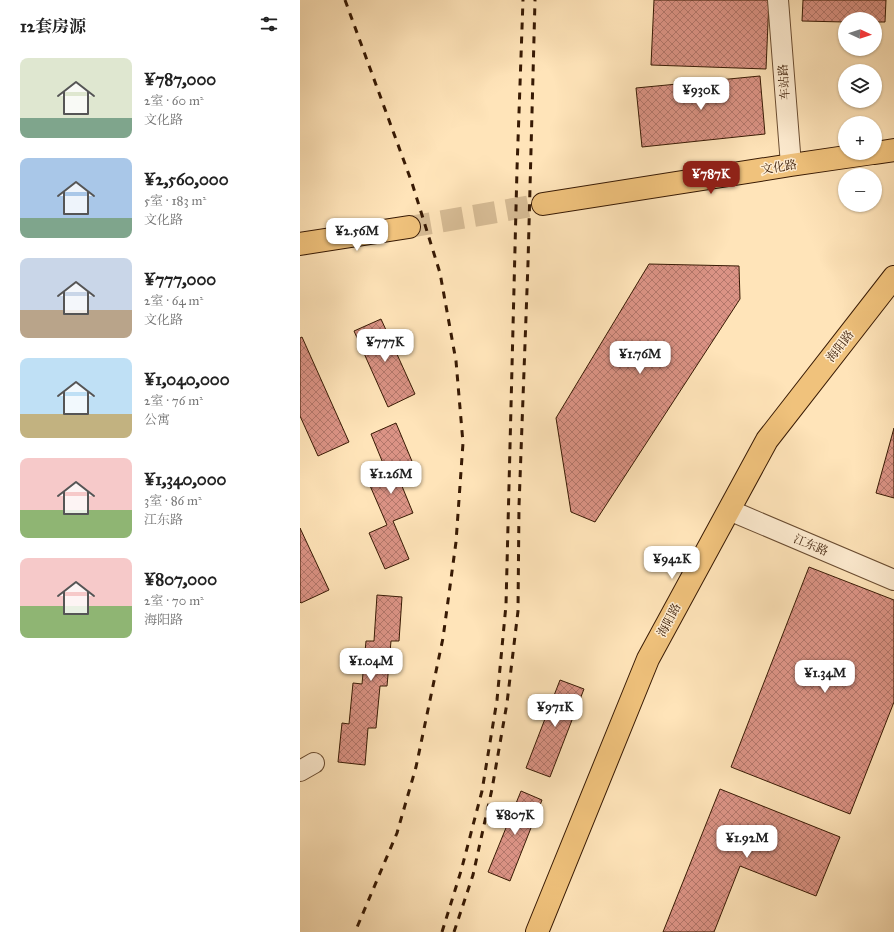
<!DOCTYPE html>
<html lang="zh">
<meta charset="utf-8">
<style>
:root{--surface:#fff;--page:#f2f2f2;--text:#222;--muted:#767676;--accent:#8f2418}
body{margin:0;font-family:"IM FELL Great Primer","Noto Serif SC",serif;background:var(--page);color:var(--text);height:100vh;display:flex;flex-direction:column;font-size:15px;white-space:nowrap}
*{box-sizing:border-box;margin:0}
p{font-size:13px;color:var(--muted)}
.icon{flex:none;width:22px;height:22px;fill:none;stroke:currentColor;stroke-width:2;stroke-linecap:round;stroke-linejoin:round}
.map{position:relative;flex:1;overflow:hidden}
.panel{display:flex;flex-direction:column;background:var(--surface);width:300px}
.panel>*{flex:none}
.needle{width:26px;rotate:93deg}
.controls{position:absolute;left:538px;top:12px;display:grid;gap:8px}
.controls a{display:grid;place-items:center;width:44px;height:44px;border-radius:50%;background:var(--surface);box-shadow:0 1px 3px #0004;font-size:20px}
.price{position:absolute;translate:-50% -34px;padding:0 9px;border-radius:8px;background:#fff;color:#222;font-size:13px;line-height:26px;filter:drop-shadow(0 1px 2px #0008)}
.price::after{content:'';position:absolute;left:50%;top:24px;width:12px;height:9px;margin-left:-6px;background:inherit;clip-path:polygon(0 0,100% 0,50% 100%)}
.price.selected{background:var(--accent);color:#fff}
ul{padding:0;list-style:none}
li{display:flex;align-items:center;gap:12px;height:100px;padding:0 20px}
li span{display:grid;place-items:center;flex:none;width:112px;height:80px;border-radius:8px;color:#555}
li>.icon{margin-inline-start:auto}
span .icon{width:48px;height:48px;fill:#fffc;stroke-width:1}
li b{font-size:17px}
h2{display:flex;justify-content:space-between;align-items:center;height:48px;padding:0 20px;font-size:17px}
main{display:flex;flex:1;min-height:0}
.map>svg:first-child{display:block}
</style>
<main>
<section class="panel">
<h2>12套房源<svg class="icon" aria-label="filters" viewBox="0 0 24 24"><path d="M4 7h16M4 17h16"/><circle cx="9" cy="7" r="2"/><circle cx="15" cy="17" r="2"/></svg></h2>
<ul>
<li><span style="background:linear-gradient(#dfe7d0 75%,#7fa58c 0)"><svg class="icon" aria-label="home" viewBox="0 0 24 24"><path d="M3 11l9-7 9 7M6 9v11h12V9"/></svg></span><div><b>¥787,000</b><p>2室 · 60 m²</p><p>文化路</p></div></li>
<li><span style="background:linear-gradient(#a9c7e8 75%,#7fa58c 0)"><svg class="icon" aria-label="home" viewBox="0 0 24 24"><path d="M3 11l9-7 9 7M6 9v11h12V9"/></svg></span><div><b>¥2,560,000</b><p>5室 · 183 m²</p><p>文化路</p></div></li>
<li><span style="background:linear-gradient(#c9d6e8 65%,#b9a48a 0)"><svg class="icon" aria-label="home" viewBox="0 0 24 24"><path d="M3 11l9-7 9 7M6 9v11h12V9"/></svg></span><div><b>¥777,000</b><p>2室 · 64 m²</p><p>文化路</p></div></li>
<li><span style="background:linear-gradient(#bfe0f5 70%,#c2b280 0)"><svg class="icon" aria-label="home" viewBox="0 0 24 24"><path d="M3 11l9-7 9 7M6 9v11h12V9"/></svg></span><div><b>¥1,040,000</b><p>2室 · 76 m²</p><p>公寓</p></div></li>
<li><span style="background:linear-gradient(#f6c9c9 65%,#8fb573 0)"><svg class="icon" aria-label="home" viewBox="0 0 24 24"><path d="M3 11l9-7 9 7M6 9v11h12V9"/></svg></span><div><b>¥1,340,000</b><p>3室 · 86 m²</p><p>江东路</p></div></li>
<li><span style="background:linear-gradient(#f6c9c9 60%,#8fb573 0)"><svg class="icon" aria-label="home" viewBox="0 0 24 24"><path d="M3 11l9-7 9 7M6 9v11h12V9"/></svg></span><div><b>¥807,000</b><p>2室 · 70 m²</p><p>海阳路</p></div></li>
</ul>
</section>
<div class="map">
<svg width="594" height="932" viewBox="0 0 594 932">
<defs>
<pattern id="building-cross-hatch" width="8" height="8" patternUnits="userSpaceOnUse"><rect width="8" height="8" fill="#db9385"/><path d="M0 0l8 8M0 8l8-8" fill="none" stroke="#b3776b"/></pattern>
</defs>
<rect width="100%" height="100%" fill="#ffe4b9"/>
<filter id="stains"><feTurbulence type="fractalNoise" baseFrequency=".005" numOctaves="4"/><feColorMatrix values="0 0 0 0 .2 0 0 0 0 .09 0 0 0 0 .02 0 0 0 .5 -.17"/></filter>
<radialGradient id="worn" r=".72"><stop offset=".6" stop-color="#630" stop-opacity="0"/><stop offset="1" stop-color="#630" stop-opacity=".3"/></radialGradient>
<path fill="url(#building-cross-hatch)" stroke="#381a04" d="M354,0H469L466,69L351,65Z
M503,0H586L585,22H575V19H545V22L502,21Z
M460,76L465,134L342,147L336,88Z
M349,264L439,266L440,299L295,522L271,512L256,418Z
M81,319L115,394L88,407L54,331Z
M2,337L49,442L18,456L0,416V338Z
M96,423L114,466L97,474L113,513L93,521L109,559L85,569L69,533L87,525L68,481L87,473L71,434Z
M594,428V498L576,493Z
M0,528L29,590L1,603L0,602Z
M509,567L594,600V702L550,814L431,767Z
M77,595L102,597L99,641H91L87,686H80L76,728H68L65,765L38,762L42,723L49,724L53,683L62,684L66,641H74Z
M260,680L284,689L250,777L226,768Z
M420,789L540,837L516,896L440,866L414,932H363Z
M221,791L242,800L210,881L188,872Z"/>
<g fill="none" stroke-linecap="round" stroke-linejoin="round">
<path stroke="#d7bc95" stroke-width="22" stroke-dasharray="22 11" stroke-linecap="butt" d="M109,227L243,204"/>
<g stroke="#6a4c31" stroke-width="22">
<path id="minor" d="M478,0L491,165
M429,510L594,580
M0,771L14,763"/>
</g>
<g stroke="#381a04" stroke-width="24">
<path id="major" d="M575,153L594,150
M243,204L491,165L573,153
M0,244L109,227
M237,932L348,659L467,440L594,277"/>
</g>
<use href="#minor" stroke="#ffedd2" stroke-width="20"/>
<use href="#major" stroke="#f0c27c" stroke-width="22"/>
<path stroke="#381a04" stroke-width="3" stroke-dasharray="7 7" stroke-linecap="butt" d="M45,0L112,183L140,273L156,361L163,443L156,542L143,638L116,767L97,833L55,932
M142,932L161,871L182,791L197,700L206,605L217,169L223,0
M154,932L173,875L192,789L207,703L218,611L219,506L228,263L235,0"/>
</g>
<g text-anchor="middle" stroke-width="3" stroke-linejoin="round" paint-order="stroke">
<g font-size="12" fill="#381a04" stroke="#ffedd2">
<text transform="translate(484 82) rotate(-94)" y="4">车站路</text>
<text transform="translate(479 167) rotate(-9)" y="4">文化路</text>
<text transform="translate(540 346) rotate(-52)" y="4">海阳路</text>
<text transform="translate(511 545) rotate(23)" y="4">江东路</text>
<text transform="translate(369 620) rotate(-62)" y="4">海阳路</text>
</g>
</g>
<rect width="100%" height="100%" filter="url(#stains)"/>
<rect width="100%" height="100%" fill="url(#worn)"/>
</svg>
<div class="controls">
<a><svg class="needle" viewBox="-14 -14 28 28"><path d="M0-13l5 13h-10z" fill="#e53935"/><path d="M0 13l5-13h-10z" fill="#767676"/></svg></a>
<a><svg class="icon" aria-label="layers" viewBox="0 0 24 24"><path d="M12 4l9 5-9 5-9-5zM3 14l9 5 9-5"/></svg></a>
<a>+</a>
<a>−</a>
</div>
<b class="price" style="left:401px;top:111px">¥930K</b>
<b class="price selected" style="left:411px;top:195px">¥787K</b>
<b class="price" style="left:57px;top:252px">¥2.56M</b>
<b class="price" style="left:85px;top:363px">¥777K</b>
<b class="price" style="left:340px;top:375px">¥1.76M</b>
<b class="price" style="left:91px;top:495px">¥1.26M</b>
<b class="price" style="left:372px;top:580px">¥942K</b>
<b class="price" style="left:71px;top:682px">¥1.04M</b>
<b class="price" style="left:525px;top:694px">¥1.34M</b>
<b class="price" style="left:255px;top:728px">¥971K</b>
<b class="price" style="left:215px;top:836px">¥807K</b>
<b class="price" style="left:447px;top:859px">¥1.92M</b>
</div>
</main>
